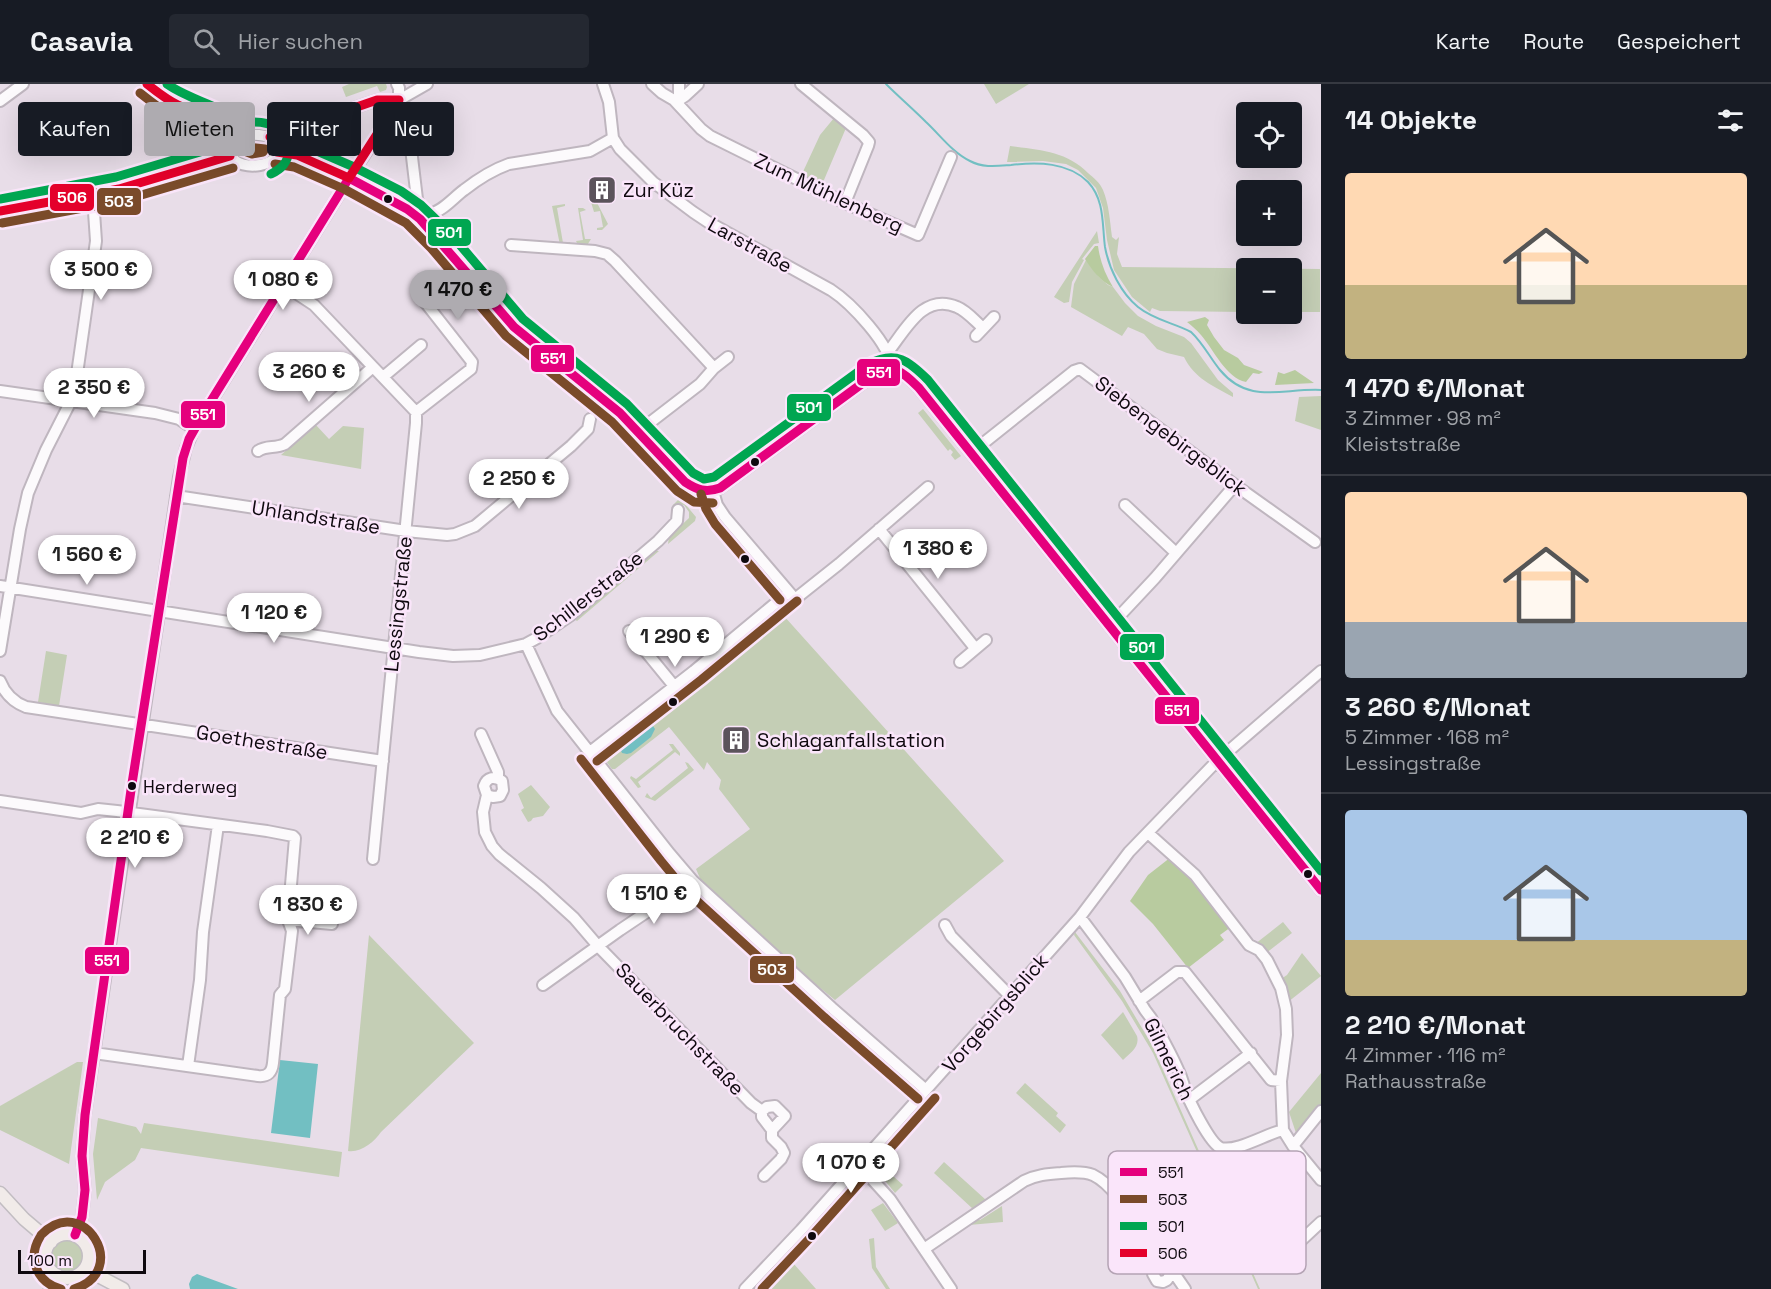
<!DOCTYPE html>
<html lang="de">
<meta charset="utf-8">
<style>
:root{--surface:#171b24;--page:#242831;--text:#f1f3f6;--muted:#9ea1a6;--line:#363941;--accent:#aeabb0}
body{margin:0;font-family:"Space Grotesk",sans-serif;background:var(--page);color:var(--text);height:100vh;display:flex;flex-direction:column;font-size:22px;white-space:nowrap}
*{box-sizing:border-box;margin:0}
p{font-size:20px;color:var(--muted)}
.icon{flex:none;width:33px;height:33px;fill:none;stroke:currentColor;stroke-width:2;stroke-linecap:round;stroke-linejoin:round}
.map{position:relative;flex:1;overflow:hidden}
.panel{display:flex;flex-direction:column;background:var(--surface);width:450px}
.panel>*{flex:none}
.top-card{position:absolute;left:18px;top:18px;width:570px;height:54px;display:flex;gap:12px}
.tools{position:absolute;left:1236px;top:18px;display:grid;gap:12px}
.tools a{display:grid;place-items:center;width:66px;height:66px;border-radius:6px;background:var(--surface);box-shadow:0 6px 24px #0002;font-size:30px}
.scale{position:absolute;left:18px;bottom:15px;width:128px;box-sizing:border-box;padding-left:6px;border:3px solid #0f090f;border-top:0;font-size:16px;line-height:21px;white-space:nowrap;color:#0f090f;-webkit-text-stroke:4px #fae5fa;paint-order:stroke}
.price{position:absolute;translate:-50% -51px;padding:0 14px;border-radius:21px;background:#fff;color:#222;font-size:20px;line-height:39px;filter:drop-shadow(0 2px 3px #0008)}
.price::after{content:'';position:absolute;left:50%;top:36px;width:18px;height:14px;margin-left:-9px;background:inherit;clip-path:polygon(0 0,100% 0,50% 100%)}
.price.active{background:var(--accent);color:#111}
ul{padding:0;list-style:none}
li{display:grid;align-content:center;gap:12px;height:318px;padding:0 24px}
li+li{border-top:2px solid var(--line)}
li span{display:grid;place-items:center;height:186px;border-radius:6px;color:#555}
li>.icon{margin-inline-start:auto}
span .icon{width:108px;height:108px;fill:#fffc;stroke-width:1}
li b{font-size:26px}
h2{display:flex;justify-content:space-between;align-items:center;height:72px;padding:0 24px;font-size:26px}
.chip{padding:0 21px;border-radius:6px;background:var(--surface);box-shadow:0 6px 24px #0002;font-size:21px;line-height:54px}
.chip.active{background:var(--accent);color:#111}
header{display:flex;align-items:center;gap:36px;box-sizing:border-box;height:84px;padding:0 30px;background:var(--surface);border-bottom:2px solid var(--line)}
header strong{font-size:28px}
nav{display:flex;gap:33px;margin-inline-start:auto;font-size:21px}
.search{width:420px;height:54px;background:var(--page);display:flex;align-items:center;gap:15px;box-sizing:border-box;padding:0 21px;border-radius:6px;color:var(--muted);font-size:22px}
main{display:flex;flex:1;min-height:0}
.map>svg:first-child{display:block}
</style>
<header>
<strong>Casavia</strong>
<div class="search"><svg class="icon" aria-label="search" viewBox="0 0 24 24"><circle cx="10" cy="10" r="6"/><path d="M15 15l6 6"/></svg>Hier suchen</div>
<nav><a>Karte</a><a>Route</a><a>Gespeichert</a></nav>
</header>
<main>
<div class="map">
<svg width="1321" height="1205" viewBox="0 0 1321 1205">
<rect width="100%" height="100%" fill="#e8dde8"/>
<path fill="#c4ceb5" d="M349,0H386L387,3L386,6L380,8L377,2L346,13L342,3Z
M984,0H1029L996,20Z
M834,34L846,44L821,103L801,92L820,51Z
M242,57C254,57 272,53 271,70L235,67L237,60Z
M1010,62C1040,66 1066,67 1088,89C1094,94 1100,99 1103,106C1109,120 1110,138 1112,153L1116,156L1119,153L1117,170L1122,183L1320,185V228H1292V184H1246V228L1160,227L1152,224L1150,228L1132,213L1114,186L1107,156L1103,124L1096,104L1078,86L1066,80L1043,77L1007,78Z
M594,113L608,140L602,146H597V144L603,143L600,127L594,128L590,115Z
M565,120V122L557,124L563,159L570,158V162L560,161L552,122Z
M578,124H583L586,126L580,128L585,155H591L586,163H579L576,157L583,156Z
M1097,147L1099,159L1094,160L1082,175L1084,176L1072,198L1069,218L1064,219L1054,213Z
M1086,176L1099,193L1108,201L1113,203L1125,219L1138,232L1156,242L1184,253L1191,259L1218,296L1233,309V313C1213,302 1194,294 1184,273L1167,269L1157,265L1144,250L1128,243L1122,252L1071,223L1074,200Z
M1321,312V346L1295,337L1299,313Z
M923,325L961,372L955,376L951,371L953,368L950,365L948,367L918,329Z
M315,340L329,355L343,342L364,344L361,385L281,371Z
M680,414L696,433L695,437L668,460L669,453L689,434V428L684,421L677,420L672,422Z
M653,467H659L577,537L573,534Z
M777,531L784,532L1004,777L835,916L797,885L702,799L696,785L750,745L719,705L721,696L707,678L704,686L669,643L615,685H612L606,677L603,671L608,660L679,605H682L702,590V587Z
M46,567L67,571L59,622L38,618Z
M669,660H673L680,669V672L675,668L638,698L641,703L638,704L630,694L631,692L636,695L673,666Z
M685,678L688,679L694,686L655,717L645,713L647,709L651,714L688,684Z
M531,701L550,723L543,732L533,734L531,737L528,738L521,726L524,724L518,710Z
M1283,838L1292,849L1266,869L1255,860Z
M1075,848L1120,907L1152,961L1260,1205H1258L1153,969L1122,917L1074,851Z
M369,851L474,959L381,1048C374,1058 361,1069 348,1067Z
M1302,869L1321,892L1288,918L1281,895L1287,891Z
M1123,928L1137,952C1140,963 1130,969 1123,976L1101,951Z
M77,978H83L69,1080L0,1046V1022Z
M1321,989V1022L1297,1052L1289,1028Z
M1025,999L1058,1029L1056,1032L1066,1041L1060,1049L1016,1009Z
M98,1034L136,1043L141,1050L144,1039L342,1068L339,1093L141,1064L135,1076L105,1098L97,1116L93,1070Z
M873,1074L903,1101L895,1109L874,1083L872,1078Z
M944,1078L986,1116L973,1125L934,1089Z
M883,1119L898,1139L885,1147L871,1126Z
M1002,1122L1003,1138L969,1141L975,1136H980Z
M874,1154L876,1183L890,1205H886L872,1184L869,1155Z
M51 1172a16 16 0 1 1 32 0a16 16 0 1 1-32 0Z
M786,1171L816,1205H755L766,1194L767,1190Z"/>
<path fill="#b8cb9f" d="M1095,162H1098C1100,177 1105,190 1113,203C1101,198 1092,186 1085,175Z
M1205,233L1209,236L1207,241L1214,253L1224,266L1238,274L1244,281L1263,288L1259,290L1253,289L1246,298C1226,294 1214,266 1201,251C1197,246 1192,242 1187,238Z
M1295,286L1314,299L1275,301L1278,288L1284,290Z
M1171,773L1191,793L1231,843L1220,851L1224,856L1188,884L1153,840L1130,817L1148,791Z"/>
<path fill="#72bfc2" d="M645,640L653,642L655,645L651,653L631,669L627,670L622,669L619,662L622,657Z
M280,976L318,980L310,1054L271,1049Z
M197,1190L238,1205H190L189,1200L192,1193Z"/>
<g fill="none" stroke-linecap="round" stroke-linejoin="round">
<path stroke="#72bfc2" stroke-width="2" d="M886,0C899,13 913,25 926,38C940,51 953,69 970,77C983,84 997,82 1011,81C1038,78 1068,78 1088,98C1105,116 1102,141 1105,163C1109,185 1121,209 1138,223C1154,236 1174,239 1191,248C1203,259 1210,274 1220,286C1249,321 1282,304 1321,306"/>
<g stroke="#bfb6bf" stroke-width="14">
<path id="minor" d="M147,0C157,8 167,15 178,21C196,30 225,35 235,53
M397,0L399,4V16L407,31L417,115L421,124L429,130C442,128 453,114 464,106C478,95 492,86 509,80L590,67L613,54
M603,0L609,18L613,54L620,65L653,98L693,128L708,138L831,206C851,219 891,261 892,285
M652,0L662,9L674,16L701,45L710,52L845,119L918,151L951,73
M801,0L863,51L869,58L868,62L845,119
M675,16H679V0
M679,16L685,12L698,0
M0,17L23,0
M244,51C261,50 286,51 274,75C260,87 220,84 232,56Z
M270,53L377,16H399
M277,68L297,71L349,94L395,118L414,130L440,156L514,243L532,259L620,329L685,398C698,407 705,410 720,404L875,290C895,278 905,290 919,304L1321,806
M0,127L119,105L230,72
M511,161L595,167L607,170L615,177L714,284
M282,200L314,221L416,328V339L373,775
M976,252L994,233
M888,268C905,247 923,208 957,223C967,227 975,237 983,244
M383,293L421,261
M0,307L155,329L179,335L194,345
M416,328L471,285L472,278L421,213
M639,347L700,300L714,284L728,273
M258,367C267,361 275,365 285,360L373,283
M971,369L1074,287L1080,285L1235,401L1315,458
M713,407L717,421L725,433L795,515L839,480L928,403
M176,412L406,447L447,451L455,450L475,442L571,362L588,345L590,335
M1125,421L1176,469
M879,445L975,564
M0,502L419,568L453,572L480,571L526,560L537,554L571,531L658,457L677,437L678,426
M1110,542L1155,494L1235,401
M629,547L674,602
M526,560L557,627L670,770L693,797L832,924L926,1006
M0,567L20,445L28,409L46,366L74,311L96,157L94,128L89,111
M960,578L986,556
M0,597C5,610 13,618 26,623L383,677
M481,650L498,688V694
M590,668L694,587L789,508
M487,711L493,713L500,712L503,706L502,697C494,692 487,693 484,702L487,711L483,728L485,748L492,762L499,770L541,804L574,834L598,862L751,1019L762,1027
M0,717L81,729L98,725L117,727L267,747L293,752L295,754L288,836L292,847L285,905L280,911L273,979C272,988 268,993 258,992L94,969
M1148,749L1195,791L1249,861L1259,866L1267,876L1281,904L1286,925L1287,951L1281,997L1283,1046L1293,1062L1321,1096
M1080,833L1125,893L1145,926L1151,934C1161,952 1171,969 1179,988C1182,994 1183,999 1185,1005C1189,1017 1210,1060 1221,1064C1237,1068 1266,1050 1283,1046
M288,836L332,840
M945,841L951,852L1009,911
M543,901L620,846L693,797
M1139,917L1177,888H1185L1271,996L1281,997
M188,982L200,896L203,848L218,741
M1189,1016L1251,969
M1293,1062L1321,1027
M857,1083L870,1093L890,1115L951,1205
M764,1092L781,1075L784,1069L781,1063L772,1054V1046L762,1033V1027L767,1023L775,1022L785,1032L772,1046
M75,1151L82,1133L85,1106L82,1072L85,1031L179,393L186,364L194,345L346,99L392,29L399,16L427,0
M924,1165L1024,1097C1036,1091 1047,1090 1061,1089C1071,1088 1083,1087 1093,1091C1114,1101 1132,1133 1145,1152C1152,1162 1167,1180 1170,1191L1167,1196L1163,1198L1157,1197L1153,1190L1158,1172
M1277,1179L1321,1138
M1170,1191L1176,1192L1185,1205
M745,1205L801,1146L1080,833L1129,768L1217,677L1321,587"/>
</g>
<g stroke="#c2bdc2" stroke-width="15">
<path id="major" d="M0,1109L24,1135L51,1158
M45 1172a22 22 0 1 1 44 0a22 22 0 1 1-44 0Z
M85,1185L123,1205
M50,1205L57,1191"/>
</g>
<use href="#minor" stroke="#fcfafc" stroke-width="10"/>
<use href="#major" stroke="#f1ebe9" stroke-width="12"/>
<g stroke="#fae5fa" stroke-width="14">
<path id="bus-1" d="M349,94L407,125L420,135L514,243L620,329L685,398C697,406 706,409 720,404L875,290C896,280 904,289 919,304L1321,806
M75,1151L82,1133L85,1106L82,1072L85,1031L131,706L183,374L189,355L203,330L349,94"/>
</g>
<g stroke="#fae5fa" stroke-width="14">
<path id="bus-2" d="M140,9C150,17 160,25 171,31C189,40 213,43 225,60
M247,63L265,65L263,68L252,70L242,66V65Z
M275,80L294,83L344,105L406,139L431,164L506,252L612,338L677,407L694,418L713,419
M2,139L121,117L233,84
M701,410L706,425L715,440L780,516
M581,675L661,777L685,806L824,933L918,1015
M597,677L701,596L797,517
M41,1151C83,1107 132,1187 74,1205
M40,1153C27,1174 37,1199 61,1205
M762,1205L810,1154L935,1014"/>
</g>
<g stroke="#fae5fa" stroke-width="14">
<path id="bus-3" d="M167,0C184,12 203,17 221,26C226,28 237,39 240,39C243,40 250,38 254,38C271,38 290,46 289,66C288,79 281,85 271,90
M279,56L301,60L354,83L401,107L421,121L449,148L523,235L627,320L693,389L704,395L714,393L869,280C896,266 909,277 928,296L1321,787
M0,115L116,93L227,60"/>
</g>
<g stroke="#fae5fa" stroke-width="14">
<path id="bus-4" d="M147,0C157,8 167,16 178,21C198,31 221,34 235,53
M270,53L377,16H399
M277,68L297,71L349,94L399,16
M0,127L119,105L230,72"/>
</g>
<use href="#bus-1" stroke="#e5007d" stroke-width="9"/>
<use href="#bus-2" stroke="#7a4b2a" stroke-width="9"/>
<use href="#bus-3" stroke="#00a651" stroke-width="9"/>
<use href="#bus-4" stroke="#e4002b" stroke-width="9"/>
</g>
<defs>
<g id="building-square" transform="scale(1.5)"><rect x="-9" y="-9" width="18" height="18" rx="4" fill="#5b535b" stroke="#fae5fa"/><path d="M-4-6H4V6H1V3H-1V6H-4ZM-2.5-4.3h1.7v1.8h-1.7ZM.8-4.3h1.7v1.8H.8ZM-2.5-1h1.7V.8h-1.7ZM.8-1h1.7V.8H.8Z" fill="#fff"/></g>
</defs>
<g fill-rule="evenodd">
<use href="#building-square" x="602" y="106"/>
<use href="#building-square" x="736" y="656"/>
</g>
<g fill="#0f090f" stroke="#fae5fa" stroke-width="2">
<circle cx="388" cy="115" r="5"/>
<circle cx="755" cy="378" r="5"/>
<circle cx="745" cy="475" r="5"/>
<circle cx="673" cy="618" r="5"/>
<circle cx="132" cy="702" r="5"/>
<circle cx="1308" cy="790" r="5"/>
<circle cx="812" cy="1152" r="5"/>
</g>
<g text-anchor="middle" stroke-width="5" stroke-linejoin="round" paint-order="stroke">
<g font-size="18" fill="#0f090f" stroke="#fae5fa" text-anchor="start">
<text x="143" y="709">Herderweg</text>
</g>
<g font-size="20" fill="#0f090f" stroke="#fae5fa" text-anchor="start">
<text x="623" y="113">Zur Küz</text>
<text x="757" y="663">Schlaganfallstation</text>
</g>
<g font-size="20" fill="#0f090f" stroke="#fae5fa">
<text transform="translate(829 109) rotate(25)" y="7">Zum Mühlenberg</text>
<text transform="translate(750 161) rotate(29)" y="7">Larstraße</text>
<text transform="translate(1171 352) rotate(37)" y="7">Siebengebirgsblick</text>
<text transform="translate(316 433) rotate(9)" y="7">Uhlandstraße</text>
<text transform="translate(588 512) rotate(-38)" y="7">Schillerstraße</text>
<text transform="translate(398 520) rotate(-84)" y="7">Lessingstraße</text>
<text transform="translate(262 658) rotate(9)" y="7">Goethestraße</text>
<text transform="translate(995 929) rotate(-49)" y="7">Vorgebirgsblick</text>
<text transform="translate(680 945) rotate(46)" y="7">Sauerbruchstraße</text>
<text transform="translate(1169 975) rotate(64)" y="7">Gilmerich</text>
</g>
</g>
<rect x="1108" y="1067" width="198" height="123" rx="9" fill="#fae5fa" stroke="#b4a3b4" stroke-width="1.5"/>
<rect x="1120" y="1084" width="27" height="8" fill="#e5007d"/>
<rect x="1120" y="1111" width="27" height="8" fill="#7a4b2a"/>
<rect x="1120" y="1138" width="27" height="8" fill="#00a651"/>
<rect x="1120" y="1165" width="27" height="8" fill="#e4002b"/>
<g font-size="16" fill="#0f090f">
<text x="1158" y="1094">551</text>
<text x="1158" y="1121">503</text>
<text x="1158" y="1148">501</text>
<text x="1158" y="1175">506</text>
</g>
<g stroke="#fae5fa" stroke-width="2">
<rect x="49" y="99" width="46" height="29" rx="6" fill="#e4002b"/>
<rect x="96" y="103" width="46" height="29" rx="6" fill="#7a4b2a"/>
<rect x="427" y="134" width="45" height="29" rx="6" fill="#00a651"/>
<rect x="530" y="260" width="45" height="29" rx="6" fill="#e5007d"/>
<rect x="856" y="274" width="45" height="29" rx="6" fill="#e5007d"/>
<rect x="786" y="309" width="46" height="29" rx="6" fill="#00a651"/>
<rect x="180" y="316" width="46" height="29" rx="6" fill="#e5007d"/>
<rect x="1119" y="549" width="46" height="28" rx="6" fill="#00a651"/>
<rect x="1154" y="612" width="46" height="29" rx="6" fill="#e5007d"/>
<rect x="84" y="862" width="46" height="29" rx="6" fill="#e5007d"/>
<rect x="749" y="871" width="46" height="29" rx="6" fill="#7a4b2a"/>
</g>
<g font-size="16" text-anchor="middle" font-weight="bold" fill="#fff">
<text x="72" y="119">506</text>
<text x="119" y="123">503</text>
<text x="449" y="154">501</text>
<text x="553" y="280">551</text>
<text x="879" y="294">551</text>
<text x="809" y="329">501</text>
<text x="203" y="336">551</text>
<text x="1142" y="569">501</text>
<text x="1177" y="632">551</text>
<text x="107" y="882">551</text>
<text x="772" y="891">503</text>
</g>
</svg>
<div class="tools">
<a><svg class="icon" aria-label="locate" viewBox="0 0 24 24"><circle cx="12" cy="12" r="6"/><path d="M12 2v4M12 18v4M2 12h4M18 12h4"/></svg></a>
<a>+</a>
<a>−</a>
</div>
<div class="scale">100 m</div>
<b class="price" style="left:101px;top:217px">3 500 €</b>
<b class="price" style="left:283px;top:227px">1 080 €</b>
<b class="price active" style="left:458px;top:237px">1 470 €</b>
<b class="price" style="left:309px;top:319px">3 260 €</b>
<b class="price" style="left:94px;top:335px">2 350 €</b>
<b class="price" style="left:519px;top:426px">2 250 €</b>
<b class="price" style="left:938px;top:496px">1 380 €</b>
<b class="price" style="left:87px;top:502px">1 560 €</b>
<b class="price" style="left:274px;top:560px">1 120 €</b>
<b class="price" style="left:675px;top:584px">1 290 €</b>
<b class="price" style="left:135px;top:785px">2 210 €</b>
<b class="price" style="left:654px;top:841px">1 510 €</b>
<b class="price" style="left:308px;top:852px">1 830 €</b>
<b class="price" style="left:851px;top:1110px">1 070 €</b>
<div class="top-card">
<a class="chip">Kaufen</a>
<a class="chip active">Mieten</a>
<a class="chip">Filter</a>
<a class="chip">Neu</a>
</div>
</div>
<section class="panel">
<h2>14 Objekte<svg class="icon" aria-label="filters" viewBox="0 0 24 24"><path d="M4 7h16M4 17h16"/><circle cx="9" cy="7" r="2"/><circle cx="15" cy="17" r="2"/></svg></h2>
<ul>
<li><span style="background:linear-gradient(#ffd9b3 60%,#c2b280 0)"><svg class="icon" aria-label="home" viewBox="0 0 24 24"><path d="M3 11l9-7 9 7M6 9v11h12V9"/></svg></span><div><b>1 470 €/Monat</b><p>3 Zimmer · 98 m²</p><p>Kleiststraße</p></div></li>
<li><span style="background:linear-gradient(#ffd9b3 70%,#9aa5b1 0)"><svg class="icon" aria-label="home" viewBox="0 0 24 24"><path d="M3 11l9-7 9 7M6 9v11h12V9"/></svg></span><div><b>3 260 €/Monat</b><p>5 Zimmer · 168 m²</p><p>Lessingstraße</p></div></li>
<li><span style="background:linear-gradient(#a9c7e8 70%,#c2b280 0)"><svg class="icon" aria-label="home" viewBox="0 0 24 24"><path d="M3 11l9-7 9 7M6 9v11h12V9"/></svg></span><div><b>2 210 €/Monat</b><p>4 Zimmer · 116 m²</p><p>Rathausstraße</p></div></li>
</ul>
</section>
</main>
